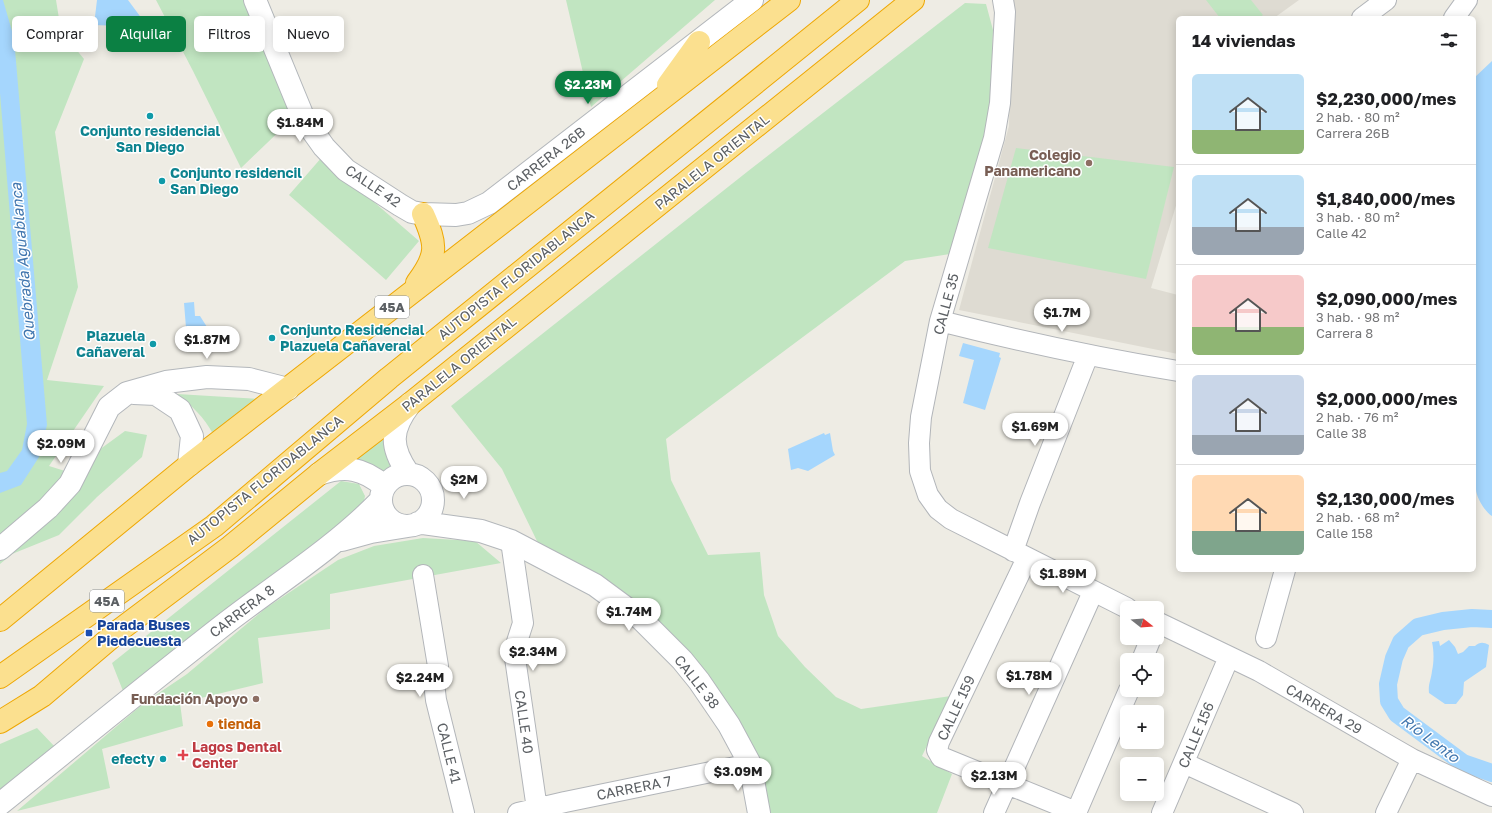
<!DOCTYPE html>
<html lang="es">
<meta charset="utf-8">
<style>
:root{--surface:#fff;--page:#f6f6f6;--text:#202124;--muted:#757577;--line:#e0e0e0;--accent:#0b8043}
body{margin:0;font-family:"Golos Text",sans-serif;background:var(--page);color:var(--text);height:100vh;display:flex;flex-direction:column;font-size:15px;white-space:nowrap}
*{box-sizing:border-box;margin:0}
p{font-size:13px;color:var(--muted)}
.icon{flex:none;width:22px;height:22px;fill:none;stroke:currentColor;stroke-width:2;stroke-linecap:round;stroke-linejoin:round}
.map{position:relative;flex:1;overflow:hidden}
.details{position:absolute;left:1176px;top:16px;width:300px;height:556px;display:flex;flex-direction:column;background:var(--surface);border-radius:6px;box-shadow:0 2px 10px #0003}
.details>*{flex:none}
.top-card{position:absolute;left:12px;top:16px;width:380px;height:36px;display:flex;gap:8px}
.needle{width:26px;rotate:107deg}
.tools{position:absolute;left:1120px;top:601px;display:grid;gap:8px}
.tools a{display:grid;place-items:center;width:44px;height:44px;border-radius:6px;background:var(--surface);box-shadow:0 2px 10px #0003;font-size:20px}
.price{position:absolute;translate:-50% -34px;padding:0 9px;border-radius:14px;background:#fff;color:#222;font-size:13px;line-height:26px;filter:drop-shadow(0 1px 2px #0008)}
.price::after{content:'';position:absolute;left:50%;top:24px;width:12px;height:9px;margin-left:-6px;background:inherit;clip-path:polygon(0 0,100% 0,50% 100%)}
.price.active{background:var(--accent);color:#fff}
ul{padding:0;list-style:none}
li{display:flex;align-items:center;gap:12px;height:100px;padding:0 16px}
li+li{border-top:1px solid var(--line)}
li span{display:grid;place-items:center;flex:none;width:112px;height:80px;border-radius:6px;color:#555}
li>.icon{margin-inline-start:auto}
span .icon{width:48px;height:48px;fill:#fffc;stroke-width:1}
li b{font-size:17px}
h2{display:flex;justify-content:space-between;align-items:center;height:48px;padding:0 16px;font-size:17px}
.chip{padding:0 14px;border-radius:6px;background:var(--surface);box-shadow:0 2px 10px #0003;font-size:14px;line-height:36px}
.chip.active{background:var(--accent);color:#fff}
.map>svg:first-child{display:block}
</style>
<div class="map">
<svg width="1492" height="813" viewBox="0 0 1492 813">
<rect width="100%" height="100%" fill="#eeece4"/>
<path fill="#dedbd2" d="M1012,0H1299L1274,18H1178V199L1151,288L1178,295V354L959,310L1009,126Z"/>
<path fill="#c1e5c1" d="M0,0H56L61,31L84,59L55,132L78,287L47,380L104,386L49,466L81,476L99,450L125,431L147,435L142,457L97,497L59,535L12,554L0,564Z
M156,0H245L292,119L241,168L193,71Z
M566,0H715L591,107Z
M1206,0H1251L1263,15L1259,18H1220Z
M965,3L986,4L993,30L989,130L950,254L905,261L666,439L671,480L708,555L760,552L764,595L778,636L805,667L836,697L861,709L951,696L922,756L952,774L937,813H753L747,788L727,735L674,651L537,541L502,469L451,406L752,168Z
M1016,148L1174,167L1146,279L988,248Z
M322,157L419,241L386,280L289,195Z
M177,394L260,399L213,434C204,417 192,406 177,394Z
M386,436L392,469L385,477L351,463Z
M341,481L359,484L365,496L363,507L125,696L112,663Z
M423,538L475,541L501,563L330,594V629L258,638L263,683L180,703L183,726L102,749L110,788L17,811L144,703L187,674L266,608L338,560L374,546Z
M37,728L56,748L0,790V744Z"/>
<path fill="#a5d6fd" d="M0,0H3L14,38L47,425L39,457L21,485L0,493V473L7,471L22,450L27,424L0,93Z
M97,0H128L148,27L94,25Z
M1492,61V516C1485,512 1476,497 1476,489C1474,475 1476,461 1476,447L1474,444V78Z
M194,302L195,316H200L207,327L204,338L187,340L184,303Z
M963,343L1000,353L999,357L1001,358L985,410L963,403L974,360L959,356Z
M824,433L825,435L830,433L833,451L835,455L808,471L798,468L791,470L788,449Z
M1449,640L1455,647L1458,654L1463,652L1469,646H1475C1480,642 1483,642 1489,645L1486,667L1464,682L1463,695L1456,704H1445L1429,693C1428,684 1431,680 1432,671C1434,662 1434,651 1432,642L1439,641L1440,646Z"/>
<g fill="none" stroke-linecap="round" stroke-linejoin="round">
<path stroke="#a5d6fd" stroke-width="18" d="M1492,619L1472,618L1443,621L1418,627L1401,642L1394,658L1388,684L1389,701L1397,714L1463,763L1492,773"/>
<g stroke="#b2b5b9" stroke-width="22">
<path id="street" d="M1003,0L1005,12L1000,103L994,138L940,321L921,417L919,443L920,471L928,495L938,509L951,519L1127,608
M1362,18L1386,0
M1454,18L1467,0
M940,321C1019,341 1098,358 1178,371
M511,541L523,623L514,651L537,809
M1013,551L1030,503L1088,355
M1027,558L939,742L937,750L941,757L1076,812
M423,575L438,666L434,683L436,700L464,813
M1157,622L1259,671L1412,759L1492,796
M1266,638L1285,570
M1142,660L1151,638
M1184,763L1293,813
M518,813L565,802L750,764
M994,813L1093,592
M1076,813L1129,690
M1162,813L1229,657
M1386,813L1412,759"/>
</g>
<g stroke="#b3b7bb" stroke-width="24">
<path id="secondary" d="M255,0L304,119L324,147L346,170L400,205L412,212L423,214L456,215L468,213L489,203L752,0
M134,393L156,394L180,410L192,436L189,465
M408,473C390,447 390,430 410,404
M381 500a26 26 0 1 1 52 0a26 26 0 1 1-52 0Z
M319,474C345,465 363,468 384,486
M418,523H423L481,531L511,541L595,585L641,619L682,660L699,681L729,725L750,764L759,813
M342,540L371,532L408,526
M0,549L48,508L70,484L109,407L127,393L166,382L207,377L249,379L288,389
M0,804C76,743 150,682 226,623C278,583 334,548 380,501"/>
</g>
<g stroke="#eea704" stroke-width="24">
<path id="highway" d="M668,85L699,42
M417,283C438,255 437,245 423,214
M0,620L189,465L789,0
M0,677L214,526L389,378L858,0
M0,722L42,696L121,629L230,547L319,474L410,404L913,0"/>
</g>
<use href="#street" stroke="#fff" stroke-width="20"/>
<use href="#secondary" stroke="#fff" stroke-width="22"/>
<use href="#highway" stroke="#fbe08f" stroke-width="22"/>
</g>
<g fill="#0f9aa8" stroke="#fff" stroke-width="1.5">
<circle cx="150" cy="116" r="4"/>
<circle cx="162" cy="181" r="4"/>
<circle cx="272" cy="338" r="4"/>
<circle cx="153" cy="344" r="4"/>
<circle cx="163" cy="759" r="4"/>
</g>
<g fill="#8d6e63" stroke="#fff" stroke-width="1.5">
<circle cx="1089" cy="163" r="4"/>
<circle cx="256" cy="699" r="4"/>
</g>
<rect fill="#1a4fb4" stroke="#fff" stroke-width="1.5" x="85" y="629" width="8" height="8" rx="2"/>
<circle fill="#e8710a" stroke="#fff" stroke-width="1.5" cx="210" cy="724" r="4"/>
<path fill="#e0444e" stroke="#fff" stroke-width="1.5" d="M181 749h4v4h4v4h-4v4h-4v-4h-4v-4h4z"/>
<g text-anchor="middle" stroke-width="3" stroke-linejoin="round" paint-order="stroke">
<g fill="#fff" stroke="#8d9092" stroke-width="1">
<rect x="375" y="296" width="34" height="22" rx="3"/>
<rect x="90" y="590" width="34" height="22" rx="3"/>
</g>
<g font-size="13" font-weight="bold" fill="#5c6064">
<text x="392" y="312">45A</text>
<text x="107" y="606">45A</text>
</g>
<g font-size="14" font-weight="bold" fill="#0d838f" stroke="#fff" text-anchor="start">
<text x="150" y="136" text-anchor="middle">Conjunto residencial<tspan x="150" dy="16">San Diego</tspan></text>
<text x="170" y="178">Conjunto residencil<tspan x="170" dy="16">San Diego</tspan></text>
<text x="280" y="335">Conjunto Residencial<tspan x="280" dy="16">Plazuela Cañaveral</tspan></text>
<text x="145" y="341" text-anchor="end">Plazuela<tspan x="145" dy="16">Cañaveral</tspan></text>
<text x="155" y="764" text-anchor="end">efecty</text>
</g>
<g font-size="14" font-weight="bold" fill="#785e54" stroke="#fff" text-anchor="end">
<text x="1081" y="160">Colegio<tspan x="1081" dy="16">Panamericano</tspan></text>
<text x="248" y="704">Fundación Apoyo</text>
</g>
<g font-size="14" fill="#5c6064" stroke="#fff">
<text transform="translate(546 159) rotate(-38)" y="5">CARRERA 26B</text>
<text transform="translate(712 162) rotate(-39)" y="5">PARALELA ORIENTAL</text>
<text transform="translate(373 186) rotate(34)" y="5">CALLE 42</text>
<text transform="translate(516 275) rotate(-39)" y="5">AUTOPISTA FLORIDABLANCA</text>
<text transform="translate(946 304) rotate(-75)" y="5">CALLE 35</text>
<text transform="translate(459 364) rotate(-39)" y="5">PARALELA ORIENTAL</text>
<text transform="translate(265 480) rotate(-39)" y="5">AUTOPISTA FLORIDABLANCA</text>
<text transform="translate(242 611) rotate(-37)" y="5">CARRERA 8</text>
<text transform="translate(697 682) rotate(52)" y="5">CALLE 38</text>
<text transform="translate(956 708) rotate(-65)" y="5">CALLE 159</text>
<text transform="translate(1324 709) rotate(30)" y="5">CARRERA 29</text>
<text transform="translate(524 722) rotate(82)" y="5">CALLE 40</text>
<text transform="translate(1196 735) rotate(-67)" y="5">CALLE 156</text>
<text transform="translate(449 753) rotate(76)" y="5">CALLE 41</text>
<text transform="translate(634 788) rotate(-11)" y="5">CARRERA 7</text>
</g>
<g font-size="14" font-weight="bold" fill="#164399" stroke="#fff" text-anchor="start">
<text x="97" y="630">Parada Buses<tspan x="97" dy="16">Piedecuesta</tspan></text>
</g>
<g font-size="14" font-weight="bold" fill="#c56008" stroke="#fff" text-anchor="start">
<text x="218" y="729">tienda</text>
</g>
<g font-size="14" font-weight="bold" fill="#be3a42" stroke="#fff" text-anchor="start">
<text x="192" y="752">Lagos Dental<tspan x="192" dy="16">Center</tspan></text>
</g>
<g font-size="15" font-style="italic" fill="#4277af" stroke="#fff">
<text transform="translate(23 262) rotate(-95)" y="5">Quebrada Aguablanca</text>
<text transform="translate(1430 739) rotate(37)" y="5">Río Lento</text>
</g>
</g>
</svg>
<div class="tools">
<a><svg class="needle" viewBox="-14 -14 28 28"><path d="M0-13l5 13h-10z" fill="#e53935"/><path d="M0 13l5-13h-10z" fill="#757577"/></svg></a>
<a><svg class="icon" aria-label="locate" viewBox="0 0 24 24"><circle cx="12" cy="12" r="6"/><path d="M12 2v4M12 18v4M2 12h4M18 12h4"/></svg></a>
<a>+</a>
<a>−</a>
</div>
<b class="price active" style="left:588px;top:105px">$2.23M</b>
<b class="price" style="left:300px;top:143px">$1.84M</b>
<b class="price" style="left:1062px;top:333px">$1.7M</b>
<b class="price" style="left:207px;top:360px">$1.87M</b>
<b class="price" style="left:1035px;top:447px">$1.69M</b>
<b class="price" style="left:61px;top:464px">$2.09M</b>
<b class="price" style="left:464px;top:500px">$2M</b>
<b class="price" style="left:1063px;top:594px">$1.89M</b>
<b class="price" style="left:629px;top:632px">$1.74M</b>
<b class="price" style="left:533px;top:672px">$2.34M</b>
<b class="price" style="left:1029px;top:696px">$1.78M</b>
<b class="price" style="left:420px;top:698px">$2.24M</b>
<b class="price" style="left:738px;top:792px">$3.09M</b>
<b class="price" style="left:994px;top:796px">$2.13M</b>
<div class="top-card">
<a class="chip">Comprar</a>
<a class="chip active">Alquilar</a>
<a class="chip">Filtros</a>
<a class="chip">Nuevo</a>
</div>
<section class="details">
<h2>14 viviendas<svg class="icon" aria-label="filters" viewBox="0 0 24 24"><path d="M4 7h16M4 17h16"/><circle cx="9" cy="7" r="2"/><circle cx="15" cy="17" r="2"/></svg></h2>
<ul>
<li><span style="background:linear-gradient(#bfe0f5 70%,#8fb573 0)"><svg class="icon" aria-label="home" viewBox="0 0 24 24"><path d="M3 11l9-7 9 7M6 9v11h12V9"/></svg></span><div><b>$2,230,000/mes</b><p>2 hab. · 80 m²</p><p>Carrera 26B</p></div></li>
<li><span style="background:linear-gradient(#bfe0f5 65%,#9aa5b1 0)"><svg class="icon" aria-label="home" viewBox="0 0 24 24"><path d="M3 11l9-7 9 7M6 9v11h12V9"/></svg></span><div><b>$1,840,000/mes</b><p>3 hab. · 80 m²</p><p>Calle 42</p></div></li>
<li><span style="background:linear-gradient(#f6c9c9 65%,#8fb573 0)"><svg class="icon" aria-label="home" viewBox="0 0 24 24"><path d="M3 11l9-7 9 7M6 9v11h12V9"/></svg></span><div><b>$2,090,000/mes</b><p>3 hab. · 98 m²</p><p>Carrera 8</p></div></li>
<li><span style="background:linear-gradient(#c9d6e8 75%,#9aa5b1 0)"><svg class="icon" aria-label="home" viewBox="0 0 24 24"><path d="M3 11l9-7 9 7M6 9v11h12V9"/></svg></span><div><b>$2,000,000/mes</b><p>2 hab. · 76 m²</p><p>Calle 38</p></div></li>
<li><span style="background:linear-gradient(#ffd9b3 70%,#7fa58c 0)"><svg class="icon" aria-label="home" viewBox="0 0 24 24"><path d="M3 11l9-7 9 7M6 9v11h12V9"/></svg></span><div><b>$2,130,000/mes</b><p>2 hab. · 68 m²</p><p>Calle 158</p></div></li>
</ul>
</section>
</div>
